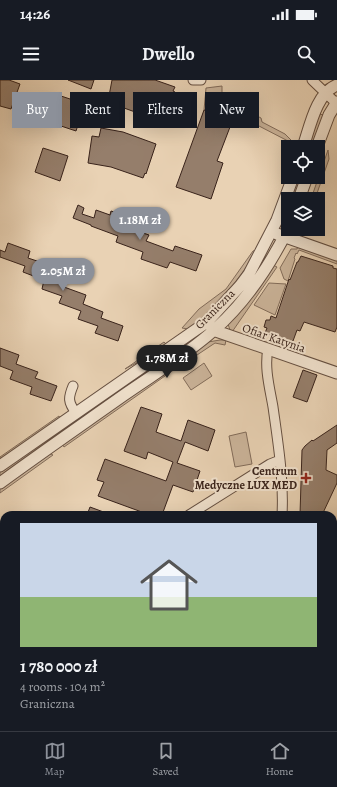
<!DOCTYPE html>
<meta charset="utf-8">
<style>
:root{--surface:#171b24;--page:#242831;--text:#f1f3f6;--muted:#9ea1a6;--line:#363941;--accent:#8c9099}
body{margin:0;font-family:Alegreya,serif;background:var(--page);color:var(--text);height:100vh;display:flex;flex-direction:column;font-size:15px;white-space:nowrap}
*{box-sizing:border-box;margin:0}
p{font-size:13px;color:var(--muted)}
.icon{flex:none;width:22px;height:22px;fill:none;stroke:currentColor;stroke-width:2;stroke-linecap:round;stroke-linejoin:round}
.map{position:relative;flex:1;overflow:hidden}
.side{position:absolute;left:0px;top:431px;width:337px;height:220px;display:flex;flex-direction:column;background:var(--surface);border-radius:12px 12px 0 0;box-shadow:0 4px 16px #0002}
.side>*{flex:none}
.guide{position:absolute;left:12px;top:12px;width:313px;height:36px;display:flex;gap:8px}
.controls{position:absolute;left:281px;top:60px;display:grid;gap:8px}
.controls a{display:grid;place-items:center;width:44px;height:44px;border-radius:0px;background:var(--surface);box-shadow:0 4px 16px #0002;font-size:20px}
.price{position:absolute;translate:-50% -34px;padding:0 9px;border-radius:14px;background:var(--accent);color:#fff;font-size:13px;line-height:26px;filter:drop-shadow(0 1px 2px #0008)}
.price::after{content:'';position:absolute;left:50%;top:24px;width:12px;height:9px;margin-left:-6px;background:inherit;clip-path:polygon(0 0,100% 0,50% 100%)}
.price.selected{background:#222;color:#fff}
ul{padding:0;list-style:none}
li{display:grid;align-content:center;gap:8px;height:212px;padding:0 20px}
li+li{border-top:1px solid var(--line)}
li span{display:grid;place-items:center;height:124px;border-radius:0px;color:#555}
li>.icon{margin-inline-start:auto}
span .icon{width:72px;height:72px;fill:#fffc;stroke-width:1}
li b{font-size:17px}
.pill{padding:0 14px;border-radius:0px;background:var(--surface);box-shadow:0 4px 16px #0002;font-size:14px;line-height:36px}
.pill.selected{background:var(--accent);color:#fff}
.status{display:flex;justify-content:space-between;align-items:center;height:28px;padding:0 20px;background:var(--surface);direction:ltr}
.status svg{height:11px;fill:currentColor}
header{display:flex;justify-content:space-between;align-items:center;height:52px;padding:0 20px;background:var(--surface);font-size:18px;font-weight:700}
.menu{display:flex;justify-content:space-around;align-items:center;height:56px;border-top:1px solid var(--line);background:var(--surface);font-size:11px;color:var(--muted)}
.menu a{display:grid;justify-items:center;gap:2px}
.menu .selected{color:var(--accent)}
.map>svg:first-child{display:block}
</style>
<div class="status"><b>14:26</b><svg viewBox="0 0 49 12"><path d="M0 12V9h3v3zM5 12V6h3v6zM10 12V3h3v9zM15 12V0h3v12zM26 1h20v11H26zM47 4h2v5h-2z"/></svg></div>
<header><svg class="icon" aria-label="menu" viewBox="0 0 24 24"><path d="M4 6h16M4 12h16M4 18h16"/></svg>Dwello<svg class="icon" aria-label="search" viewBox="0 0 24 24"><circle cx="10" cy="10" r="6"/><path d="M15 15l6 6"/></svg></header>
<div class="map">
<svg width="337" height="651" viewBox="0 0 337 651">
<rect width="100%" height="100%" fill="#e9d2b4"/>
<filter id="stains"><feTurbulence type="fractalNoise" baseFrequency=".005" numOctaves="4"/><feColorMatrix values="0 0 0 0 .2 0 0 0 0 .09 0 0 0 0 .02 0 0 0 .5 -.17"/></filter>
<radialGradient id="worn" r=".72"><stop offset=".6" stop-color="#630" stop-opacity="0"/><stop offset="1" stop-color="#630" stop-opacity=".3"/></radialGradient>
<path fill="#cbb49a" stroke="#826c5a" d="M222,6V18L261,38L262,42L285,54L292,61H288L259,46L209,27L207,31L204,30L206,8Z
M319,34L324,35L313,67H308Z
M328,70L329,79L315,119H311Z
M298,166L337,180V184L299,170L297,174L296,173L294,178L295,179L288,201L284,199L280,188L291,169H297Z
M256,170C255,175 250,181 247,186C231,210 211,232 188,249L182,248L199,229L226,209L253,171Z
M273,185L277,187L232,252L230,250L228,244Z
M269,203L286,204L275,235L254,225Z
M220,260H226L225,265L215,263L188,281L185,277L208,262Z
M164,262L166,264L151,275L125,289Z
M171,271L174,275L0,397V392Z
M180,281L182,284L64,367L62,364Z
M204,283L212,296L191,310L183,298Z
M59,336L60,338L0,381V377Z
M246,352L252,384L235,387L229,356Z
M49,373L53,375L0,413V408Z
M337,616V651H324L325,647H333V626Z
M230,647H266L264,651H228Z"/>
<path fill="#957e6b" stroke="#39231b" d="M0,0H9L20,4L11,29L0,26Z
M68,0H94L91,9Z
M112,0H155L175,7L173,11L175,12L167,29L163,42L124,28L112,26L114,17L109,16Z
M61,16L85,24L76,51L52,43Z
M204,30L213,33L211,40L230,47L217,81L223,83L211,119L176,107Z
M101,48L123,52L156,64L146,94L145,93L143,98L111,87L88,83L92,56L99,57Z
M43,68L68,76L60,101L35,92Z
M78,125L84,128L82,134L94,138L96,130L110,135L111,131L117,133L116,136L124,139L122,146L149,155L146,161L173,171L175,166L202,175L196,191L170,182L167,188L141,179L143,172L116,162L118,156L91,146V145L73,138Z
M8,163L30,171L28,178L49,185L46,194L67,201L64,207L86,215L83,224L103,232L101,238L123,246L118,261L95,253L98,246L78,239L81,231L59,223L62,216L42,209L44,200L23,192L25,186L0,177V170L5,172Z
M301,176L333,186V188L337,189V247L335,252L304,242L300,251L297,250L293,261H292L291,262L265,253L267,248L264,247L266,240H270L271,236L276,238L289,199L290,200L297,182H298Z
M0,268L19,275L16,284L38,292L35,298L57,306L51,321L30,314L32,307L10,299L13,291L0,286Z
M303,290L317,295L307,322L293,317Z
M141,327L162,334L156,352L181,361L188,340L215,350L208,371L185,362L177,383L200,391L193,412L173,405L162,435H150L98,416L104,402L97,400L105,379L166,401L173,382L148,372L146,379L124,371Z
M337,345V363L327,370L326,390L337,395V403L322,435H300L302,370L305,366L312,360L313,361Z
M90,427L109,434V435H87Z"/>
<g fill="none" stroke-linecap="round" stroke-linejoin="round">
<g stroke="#654f41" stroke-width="11">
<path id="minor" d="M193,0H201
M312,0L336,23
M268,269C264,288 270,309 273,327C278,363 284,399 282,435
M73,306C68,318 68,322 76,333
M189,435L270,384L280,380
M0,557L4,553
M0,574L4,571
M192,651L193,647
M216,651L218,647"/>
</g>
<g stroke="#654f41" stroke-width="13">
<path id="tertiary" d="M303,67C310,47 316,13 337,5
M317,67L329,35L337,22
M299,119L307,97
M277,154L337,175
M210,245L213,250L337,293
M0,386L207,242L240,206L249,194L277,140L293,97
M0,403C41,373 83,344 124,315C154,294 186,275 213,251C245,223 269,187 288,149
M333,615L337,606
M318,651L319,647"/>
</g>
<g stroke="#39231b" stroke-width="18">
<path id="motorway" d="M333,533L337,525
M333,576L337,567
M281,651L282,647
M301,651L303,647"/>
</g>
<use href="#minor" stroke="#f1e2ce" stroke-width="9"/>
<use href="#tertiary" stroke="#f1e2ce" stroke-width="11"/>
<use href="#motorway" stroke="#e9d2b4" stroke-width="16"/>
</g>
<path fill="#8f2418" stroke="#f1e2ce" stroke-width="1.5" d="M304 392h4v4h4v4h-4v4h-4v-4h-4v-4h4z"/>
<g text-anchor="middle" stroke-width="4" stroke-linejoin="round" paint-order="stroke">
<g font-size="12" fill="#39231b" stroke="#f1e2ce">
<text transform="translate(215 229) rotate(-45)" y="4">Graniczna</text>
<text transform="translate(274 258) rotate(19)" y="4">Ofiar Katynia</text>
</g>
<g font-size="12" font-weight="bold" fill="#39231b" stroke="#f1e2ce" text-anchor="end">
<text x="297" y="395">Centrum<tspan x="297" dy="14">Medyczne LUX MED</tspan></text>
</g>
</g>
<rect width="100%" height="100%" filter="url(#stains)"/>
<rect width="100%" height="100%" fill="url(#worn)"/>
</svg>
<div class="controls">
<a><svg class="icon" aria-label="locate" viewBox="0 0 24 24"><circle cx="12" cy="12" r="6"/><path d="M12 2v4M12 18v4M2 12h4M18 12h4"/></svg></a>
<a><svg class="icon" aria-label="layers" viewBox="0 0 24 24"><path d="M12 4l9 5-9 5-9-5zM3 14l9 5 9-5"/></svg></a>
</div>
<b class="price" style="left:140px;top:161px">1.18M zł</b>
<b class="price" style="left:63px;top:212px">2.05M zł</b>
<b class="price selected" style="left:167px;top:299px">1.78M zł</b>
<div class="guide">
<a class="pill selected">Buy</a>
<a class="pill">Rent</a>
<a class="pill">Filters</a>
<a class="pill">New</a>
</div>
<section class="side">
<ul>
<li><span style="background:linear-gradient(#c9d6e8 60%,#8fb573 0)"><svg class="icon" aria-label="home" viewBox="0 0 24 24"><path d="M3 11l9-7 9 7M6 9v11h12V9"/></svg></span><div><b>1 780 000 zł</b><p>4 rooms · 104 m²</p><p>Graniczna</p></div></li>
</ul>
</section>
</div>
<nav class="menu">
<a class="selected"><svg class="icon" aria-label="map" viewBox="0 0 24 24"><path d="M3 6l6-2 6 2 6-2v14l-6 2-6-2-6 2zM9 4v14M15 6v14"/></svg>Map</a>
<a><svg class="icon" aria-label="saved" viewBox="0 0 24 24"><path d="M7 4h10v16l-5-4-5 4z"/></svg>Saved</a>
<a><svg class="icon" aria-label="home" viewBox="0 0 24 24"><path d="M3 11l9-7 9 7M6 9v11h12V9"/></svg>Home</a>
</nav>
